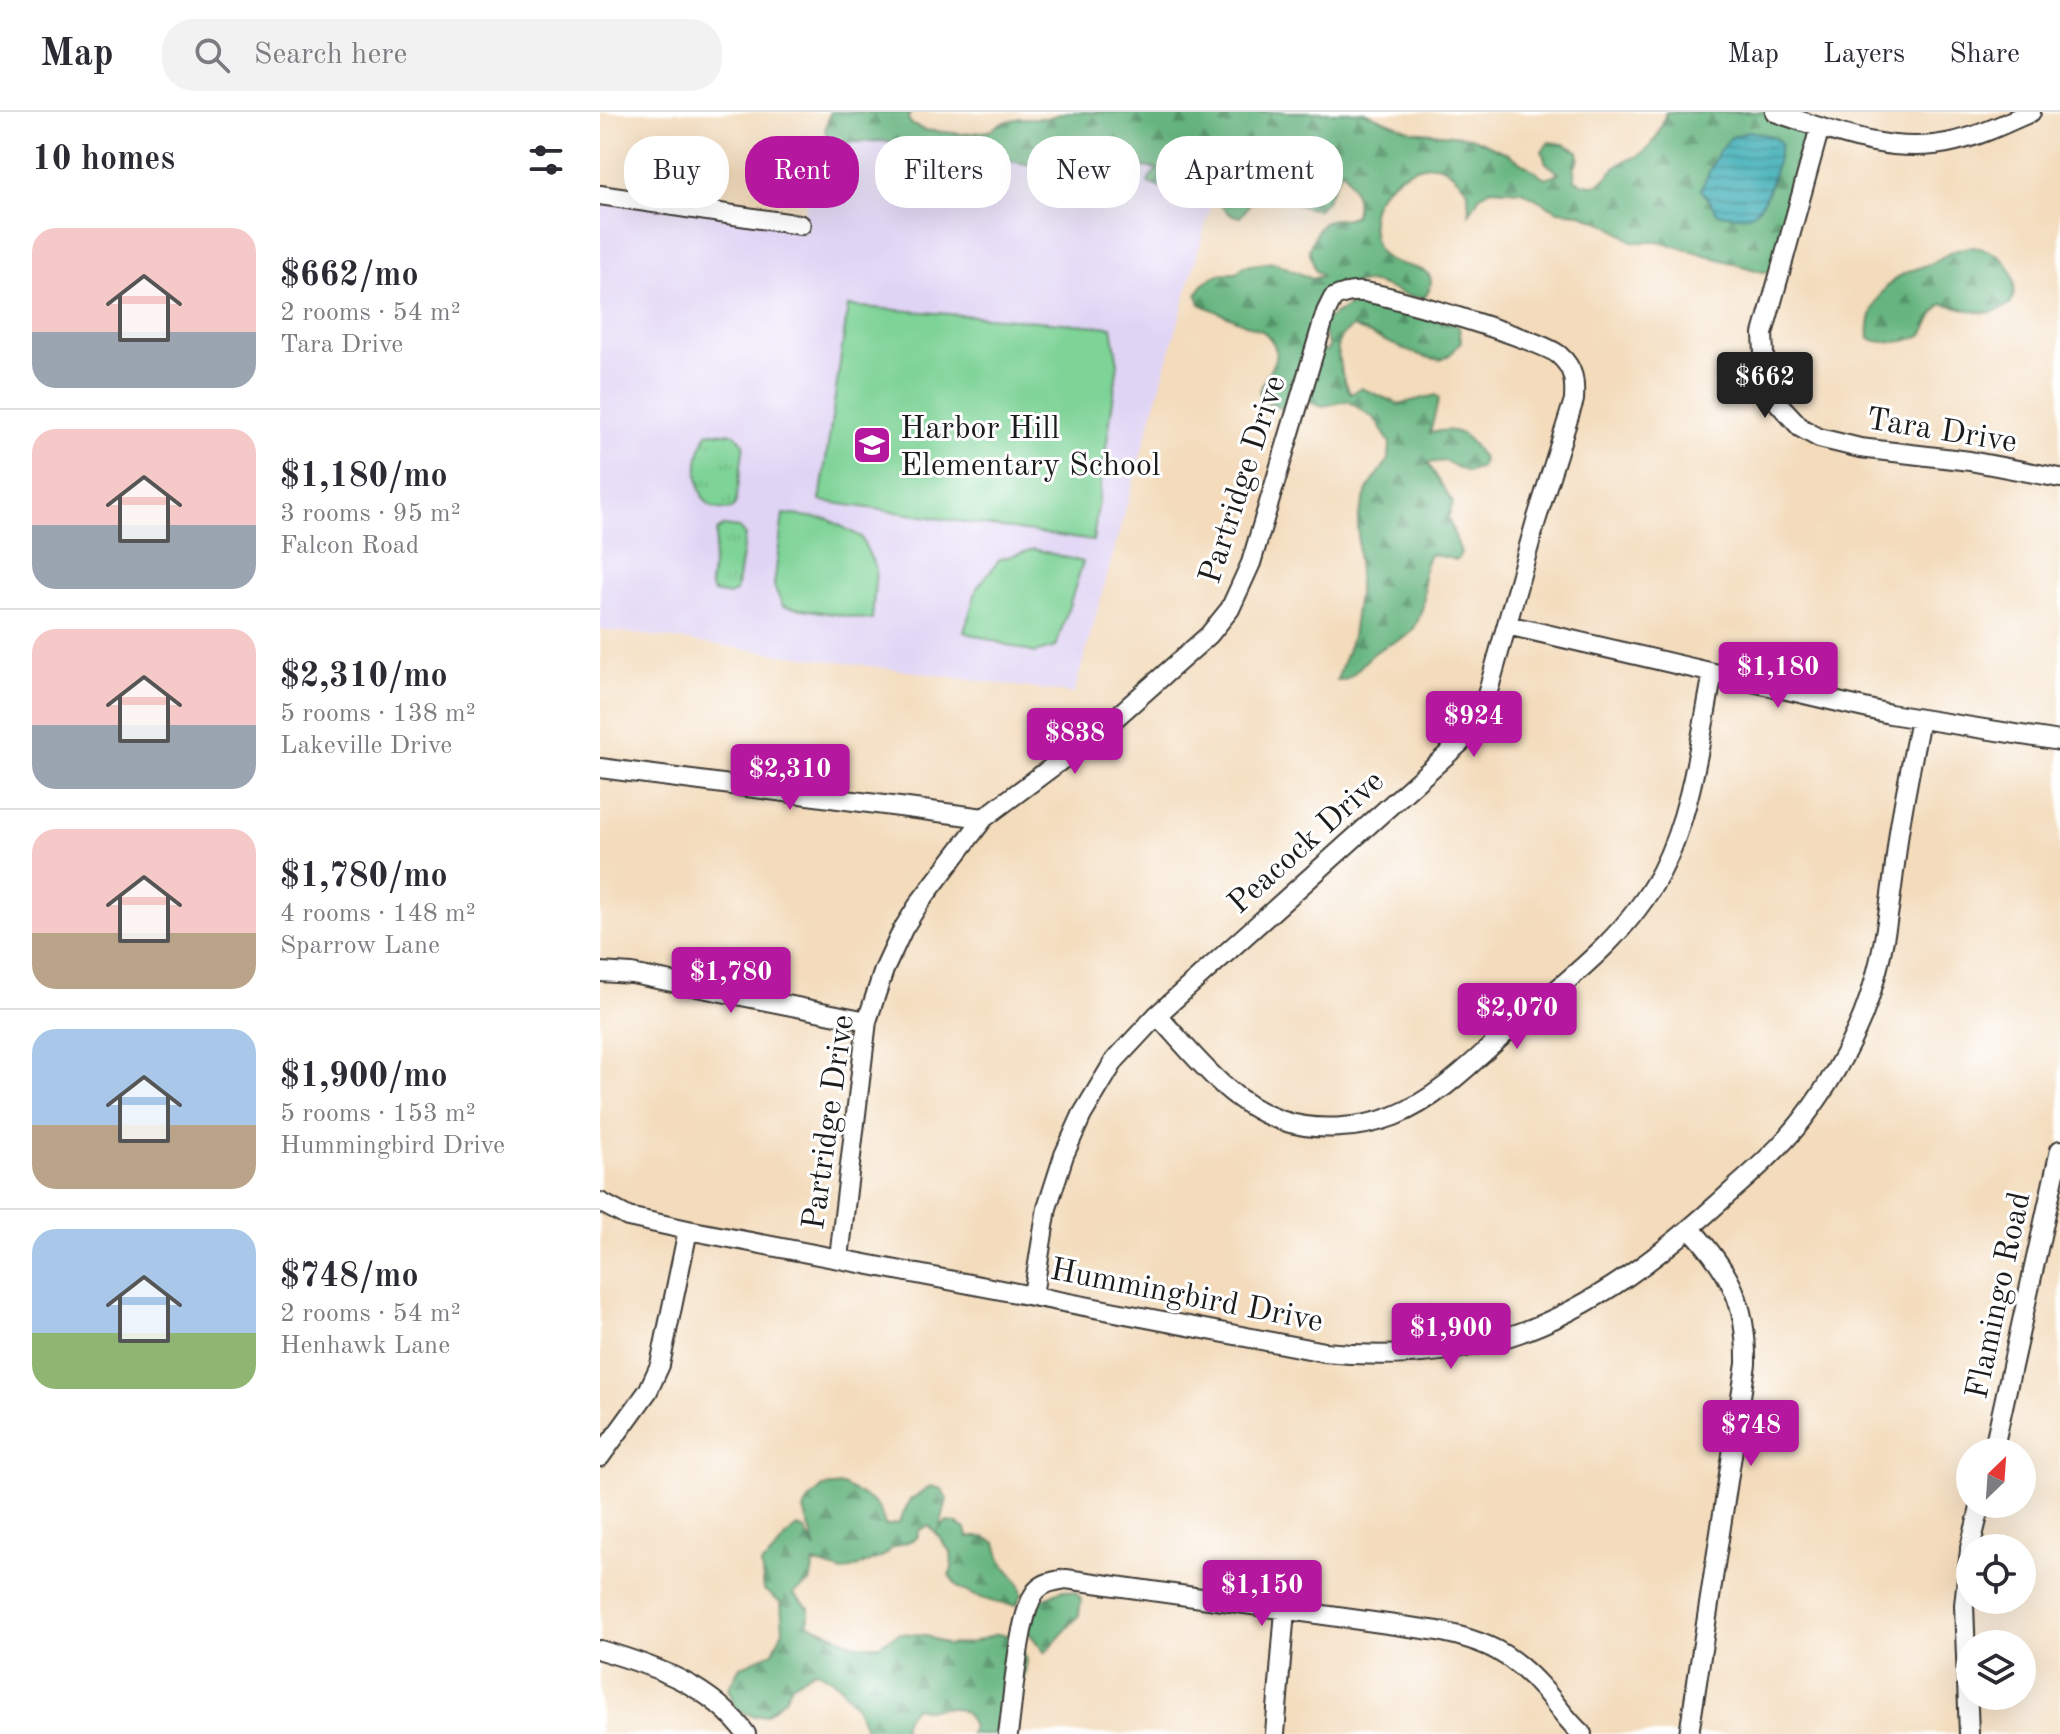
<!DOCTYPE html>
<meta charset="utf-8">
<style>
:root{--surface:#fff;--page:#f2f2f3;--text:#2b2b33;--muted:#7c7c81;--line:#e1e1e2;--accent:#b5179e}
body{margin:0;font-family:"Old Standard TT",serif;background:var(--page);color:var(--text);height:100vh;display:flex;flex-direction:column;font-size:30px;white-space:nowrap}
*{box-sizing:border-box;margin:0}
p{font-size:26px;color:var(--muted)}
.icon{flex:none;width:44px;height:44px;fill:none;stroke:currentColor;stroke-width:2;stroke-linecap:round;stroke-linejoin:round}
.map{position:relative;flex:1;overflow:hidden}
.drawer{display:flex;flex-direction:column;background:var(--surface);width:600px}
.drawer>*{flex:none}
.hud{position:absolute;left:24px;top:24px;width:760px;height:72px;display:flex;gap:16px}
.needle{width:52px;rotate:25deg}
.controls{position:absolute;left:1356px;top:1326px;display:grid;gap:16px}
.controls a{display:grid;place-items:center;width:80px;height:80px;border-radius:50%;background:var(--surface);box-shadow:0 8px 32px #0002;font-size:40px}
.price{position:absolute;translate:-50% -68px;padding:0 18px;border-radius:8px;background:var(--accent);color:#fff;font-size:26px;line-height:52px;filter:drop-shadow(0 2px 4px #0008)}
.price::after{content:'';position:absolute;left:50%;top:48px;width:24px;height:18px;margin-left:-12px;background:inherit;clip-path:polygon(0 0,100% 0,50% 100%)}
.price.selected{background:#222;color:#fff}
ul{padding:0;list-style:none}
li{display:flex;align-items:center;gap:24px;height:200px;padding:0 32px}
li+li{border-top:2px solid var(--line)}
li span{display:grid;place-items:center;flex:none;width:224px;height:160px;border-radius:24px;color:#555}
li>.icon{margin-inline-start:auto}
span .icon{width:96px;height:96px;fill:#fffc;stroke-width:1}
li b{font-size:34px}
h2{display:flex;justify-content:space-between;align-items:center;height:96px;padding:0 32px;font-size:34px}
.pill{padding:0 28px;border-radius:32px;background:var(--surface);box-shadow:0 8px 32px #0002;font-size:28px;line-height:72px}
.pill.selected{background:var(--accent);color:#fff}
header{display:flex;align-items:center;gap:48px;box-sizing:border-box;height:112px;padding:0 40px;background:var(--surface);border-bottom:2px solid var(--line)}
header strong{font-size:38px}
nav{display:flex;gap:44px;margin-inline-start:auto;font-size:28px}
.search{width:560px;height:72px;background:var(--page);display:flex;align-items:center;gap:20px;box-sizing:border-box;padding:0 28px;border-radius:32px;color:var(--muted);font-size:30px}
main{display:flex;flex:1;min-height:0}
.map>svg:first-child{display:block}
</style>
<header>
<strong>Map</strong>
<div class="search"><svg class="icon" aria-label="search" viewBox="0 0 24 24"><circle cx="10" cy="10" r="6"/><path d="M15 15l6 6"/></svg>Search here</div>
<nav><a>Map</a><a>Layers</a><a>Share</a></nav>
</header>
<main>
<section class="drawer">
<h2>10 homes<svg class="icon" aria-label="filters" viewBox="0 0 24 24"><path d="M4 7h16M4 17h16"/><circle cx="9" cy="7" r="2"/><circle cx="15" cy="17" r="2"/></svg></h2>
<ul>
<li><span style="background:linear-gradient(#f6c9c9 65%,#9aa5b1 0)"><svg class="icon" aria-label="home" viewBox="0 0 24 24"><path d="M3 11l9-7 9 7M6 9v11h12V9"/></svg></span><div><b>$662/mo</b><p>2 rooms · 54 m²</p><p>Tara Drive</p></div></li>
<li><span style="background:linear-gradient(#f6c9c9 60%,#9aa5b1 0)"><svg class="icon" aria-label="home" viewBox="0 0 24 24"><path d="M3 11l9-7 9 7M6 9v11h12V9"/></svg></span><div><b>$1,180/mo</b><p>3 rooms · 95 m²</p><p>Falcon Road</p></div></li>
<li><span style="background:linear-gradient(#f6c9c9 60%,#9aa5b1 0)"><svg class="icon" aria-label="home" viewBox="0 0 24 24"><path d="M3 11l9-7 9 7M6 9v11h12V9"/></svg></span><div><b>$2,310/mo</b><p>5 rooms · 138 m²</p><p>Lakeville Drive</p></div></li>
<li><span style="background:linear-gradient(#f6c9c9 65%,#b9a48a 0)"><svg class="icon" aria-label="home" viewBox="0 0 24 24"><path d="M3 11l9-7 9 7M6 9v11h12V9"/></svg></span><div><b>$1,780/mo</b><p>4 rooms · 148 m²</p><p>Sparrow Lane</p></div></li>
<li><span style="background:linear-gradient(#a9c7e8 60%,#b9a48a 0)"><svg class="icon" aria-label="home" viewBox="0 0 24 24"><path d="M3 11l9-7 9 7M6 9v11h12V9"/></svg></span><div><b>$1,900/mo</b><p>5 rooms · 153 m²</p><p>Hummingbird Drive</p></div></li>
<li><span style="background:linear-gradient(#a9c7e8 65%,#8fb573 0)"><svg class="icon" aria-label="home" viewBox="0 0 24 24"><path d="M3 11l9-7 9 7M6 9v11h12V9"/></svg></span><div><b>$748/mo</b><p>2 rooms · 54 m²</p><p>Henhawk Lane</p></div></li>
</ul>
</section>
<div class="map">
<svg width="1460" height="1622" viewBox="0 0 1460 1622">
<defs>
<pattern id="forest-firs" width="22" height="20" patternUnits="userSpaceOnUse" patternTransform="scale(2)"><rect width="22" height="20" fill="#66b580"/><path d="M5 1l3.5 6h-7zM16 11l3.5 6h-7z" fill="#539268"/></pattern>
<pattern id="park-tufts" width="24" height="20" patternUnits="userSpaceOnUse" patternTransform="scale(2)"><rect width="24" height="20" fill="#7ed397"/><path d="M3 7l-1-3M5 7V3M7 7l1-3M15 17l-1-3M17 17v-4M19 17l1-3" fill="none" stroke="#6cb582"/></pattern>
<pattern id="water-rules" width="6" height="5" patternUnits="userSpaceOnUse" patternTransform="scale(2)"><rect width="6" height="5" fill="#3cadb6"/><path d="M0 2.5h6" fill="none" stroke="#328c93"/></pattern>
</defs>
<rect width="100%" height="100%" fill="#fff"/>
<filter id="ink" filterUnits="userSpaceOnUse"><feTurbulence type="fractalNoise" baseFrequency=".0125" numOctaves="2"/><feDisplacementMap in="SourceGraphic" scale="16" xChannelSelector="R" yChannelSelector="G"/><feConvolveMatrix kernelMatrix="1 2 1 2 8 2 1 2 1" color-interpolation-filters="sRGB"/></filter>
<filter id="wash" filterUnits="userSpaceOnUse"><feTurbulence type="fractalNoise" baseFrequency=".006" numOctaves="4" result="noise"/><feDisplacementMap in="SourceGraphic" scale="32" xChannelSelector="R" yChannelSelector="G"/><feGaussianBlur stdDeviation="1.8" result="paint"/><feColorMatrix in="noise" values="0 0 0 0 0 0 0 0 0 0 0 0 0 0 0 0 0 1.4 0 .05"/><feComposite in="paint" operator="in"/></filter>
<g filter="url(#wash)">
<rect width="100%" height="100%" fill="#f3dbbb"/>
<path fill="#e0d4f4" d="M227,11L429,42L628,33L474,582L0,517V83L201,112Z"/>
<path fill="#7ed397" stroke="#4d785a" stroke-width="2" d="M248,194L512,215L518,252L493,429L220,389Z
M183,402L228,407L261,425L276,457L272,508L183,494L174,474Z
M434,437L483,450L456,535L434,541L364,520L377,476L400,447Z"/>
<path fill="url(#forest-firs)" stroke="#41684e" stroke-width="2" d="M230,0H311L308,6L311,12L324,18L364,22L389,19L401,11L420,6H447L466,0H764L812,19L871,25L907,41L945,66L959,61L946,51L942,39L949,30L963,32L978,39L979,46L974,57L975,68C1004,82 1002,64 1023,50C1028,47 1035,46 1040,43C1056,33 1061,16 1066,0H1175L1220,15L1180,160H1162L1062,130H1034L1006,112L979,101L958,99L922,79L891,77L880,84L869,102L868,79C860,69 849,54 835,53C810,51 773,78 772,103C772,116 773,135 783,144C798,159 848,149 825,185C798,189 778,159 748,175L746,183C726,197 700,211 720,239H726L729,235L721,214L726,207L756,190L780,200L851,210L859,215L861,229C856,236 851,244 843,247C830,252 769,221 753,215C749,218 745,220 742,223C732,236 743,269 751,282L761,276L799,292L836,283L839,286L830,321C860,313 867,323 883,347L881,355L867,360L844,349L828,351L853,391L848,405L861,441L857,448L831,442C818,458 828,478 822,497C811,535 798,523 773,542C763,550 757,561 745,568H737L752,525L758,482V406L767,378L789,347L790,331L774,306L748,289C732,291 723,298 708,289L709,273L696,291L683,297L666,290L659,280C667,255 690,244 664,220L600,192L597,182C605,165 619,160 636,161L644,154L674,150L712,167L722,164L715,158L709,137C715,124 718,108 735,107C744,107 747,107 755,103C760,83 751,75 743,57L725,90L717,98C696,96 679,80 656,82C649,90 648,97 640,105L630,102L613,86L599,83L582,85L548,71L550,65L558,57L502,50L443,55L327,34L280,29L237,31L230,27L225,19Z
M1372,135C1403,138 1422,160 1411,192C1384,209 1372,196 1343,192C1332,200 1332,208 1325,219C1317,231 1281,233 1269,226C1266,202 1281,174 1303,162C1312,158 1322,155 1332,151C1346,143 1355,136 1372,135Z
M243,1373C265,1387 279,1385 285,1414L299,1411L310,1388L331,1374L342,1377L347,1387L340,1416L346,1410L356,1411L366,1417L368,1425H384L396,1431L401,1448L420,1473L422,1482L417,1492C405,1496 365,1482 356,1473C353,1470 352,1466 350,1462L352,1456L351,1439C340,1432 340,1420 328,1414L319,1418L317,1426L292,1436L282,1445L243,1460L214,1451L210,1471L193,1482L209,1496V1512L256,1533H279L299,1521L325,1523L347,1533L370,1531L397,1522L415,1525L427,1548L424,1565L407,1592L401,1622H370L373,1615C362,1582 335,1603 316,1595C306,1601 302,1610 304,1622H266C261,1595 240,1567 214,1558L192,1573L185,1586L166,1603L153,1604L136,1597L128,1576L140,1555L173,1540L183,1518L181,1491L164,1478L161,1452C177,1442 182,1426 197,1415L204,1417L216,1437L204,1398L209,1388L223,1375Z
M462,1478L475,1480L481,1487L479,1503L445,1541L427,1518L441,1488Z"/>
<path fill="url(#park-tufts)" stroke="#4d785a" stroke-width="2" d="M113,320L135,322L144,331L136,391L132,397C90,405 93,345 107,321Z
M124,414L139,416L145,423L136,480L129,483L113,480L110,473L117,419Z"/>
<path fill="url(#water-rules)" stroke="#2c6469" stroke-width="2" d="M1149,19L1171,24L1181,31C1177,49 1169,94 1151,102C1141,106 1129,103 1118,102L1101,77L1118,41L1130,26Z"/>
</g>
<g filter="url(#ink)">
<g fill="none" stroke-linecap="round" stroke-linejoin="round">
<g stroke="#3c3934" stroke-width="22">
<path id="street" d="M1175,0C1233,20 1294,45 1356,29C1382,23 1406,11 1431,0
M1220,15L1163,222L1165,261L1179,292L1201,316L1219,326L1260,336L1370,349L1460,366
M0,83L201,113
M907,513L1290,602L1460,629
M0,656L384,706
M0,860L32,862L267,909
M557,903C593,942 628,990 680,1008C715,1020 760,1017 794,1004C839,986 874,949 910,917C965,870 1027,825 1061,760C1092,700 1100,627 1113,561
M0,1090L28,1105L88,1118L724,1240C785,1246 845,1243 904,1226C993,1199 1068,1138 1135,1076C1159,1055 1183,1033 1203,1007C1227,976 1248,939 1263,903C1286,845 1291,781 1299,720C1305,682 1313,644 1320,607
M239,1146L267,909L284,858L303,817L320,790L384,706L503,617L609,523L630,497L651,451L726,200L733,186C743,181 752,179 763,180C790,183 942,228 959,243C974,256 975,269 974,288L936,409L885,590L875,610L860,631L557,903L515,948L482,1003L464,1043L447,1096L433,1183
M1393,1340L1460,1038
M0,1345L48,1279L60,1253L88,1118
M1370,1436L1381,1392
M0,1538C55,1554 112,1574 146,1622
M408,1622C413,1591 418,1499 437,1478C445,1470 455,1469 466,1467L838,1519C886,1529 912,1541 945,1579C957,1593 968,1610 982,1622
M675,1622L685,1498
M1089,1622L1146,1252C1147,1192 1131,1161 1091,1117
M1369,1622L1364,1493L1370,1438"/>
</g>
<use href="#street" stroke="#fff" stroke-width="18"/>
</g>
</g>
<defs>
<g id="school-square" transform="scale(2)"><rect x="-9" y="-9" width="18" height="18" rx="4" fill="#b5179e" stroke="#fff"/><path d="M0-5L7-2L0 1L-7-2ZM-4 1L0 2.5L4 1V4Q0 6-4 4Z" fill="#fff"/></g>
</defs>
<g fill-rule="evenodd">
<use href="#school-square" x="272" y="333"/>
</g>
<g text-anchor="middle" stroke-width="6" stroke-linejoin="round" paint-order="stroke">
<g font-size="32" fill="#1c1c1c" stroke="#fff" text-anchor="start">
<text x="300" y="326">Harbor Hill<tspan x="300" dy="37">Elementary School</tspan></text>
</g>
<g font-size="32" fill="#1c1c1c" stroke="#fff">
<text transform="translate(1342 317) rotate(9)" y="11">Tara Drive</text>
<text transform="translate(641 367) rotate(-72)" y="11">Partridge Drive</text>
<text transform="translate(705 729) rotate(-42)" y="11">Peacock Drive</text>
<text transform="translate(227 1010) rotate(-82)" y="11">Partridge Drive</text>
<text transform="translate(587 1182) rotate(11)" y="11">Hummingbird Drive</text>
<text transform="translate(1397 1183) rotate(-78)" y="11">Flamingo Road</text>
</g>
</g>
</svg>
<div class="controls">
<a><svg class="needle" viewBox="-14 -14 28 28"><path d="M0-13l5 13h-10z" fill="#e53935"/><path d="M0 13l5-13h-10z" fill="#7c7c81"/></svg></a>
<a><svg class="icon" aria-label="locate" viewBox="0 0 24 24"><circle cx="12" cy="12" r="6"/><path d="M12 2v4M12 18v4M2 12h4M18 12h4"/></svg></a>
<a><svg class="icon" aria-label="layers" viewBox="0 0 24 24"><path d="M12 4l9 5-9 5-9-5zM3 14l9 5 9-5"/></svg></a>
</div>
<b class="price selected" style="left:1165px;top:308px">$662</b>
<b class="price" style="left:1178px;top:598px">$1,180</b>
<b class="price" style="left:874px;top:647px">$924</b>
<b class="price" style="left:475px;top:664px">$838</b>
<b class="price" style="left:190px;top:700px">$2,310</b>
<b class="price" style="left:131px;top:903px">$1,780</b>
<b class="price" style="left:917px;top:939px">$2,070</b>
<b class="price" style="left:851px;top:1259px">$1,900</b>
<b class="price" style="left:1151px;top:1356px">$748</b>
<b class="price" style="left:662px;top:1516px">$1,150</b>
<div class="hud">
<a class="pill">Buy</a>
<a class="pill selected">Rent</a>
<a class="pill">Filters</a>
<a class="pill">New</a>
<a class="pill">Apartment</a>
</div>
</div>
</main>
